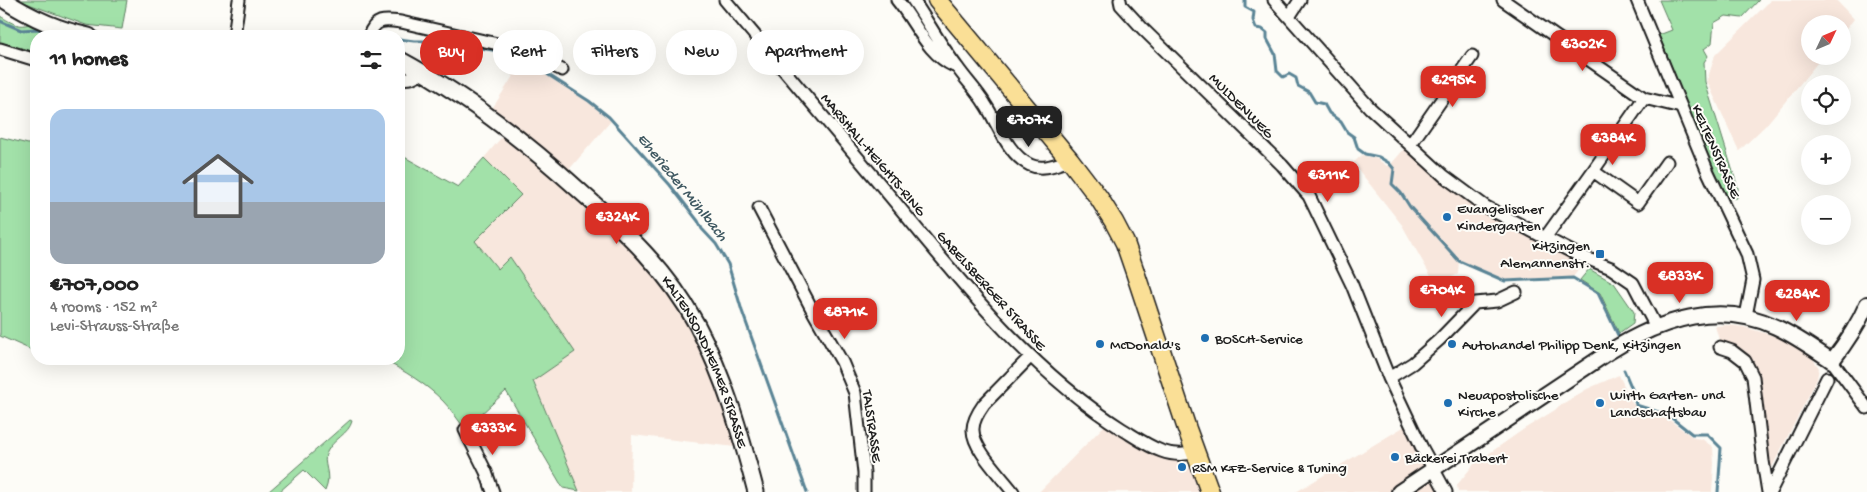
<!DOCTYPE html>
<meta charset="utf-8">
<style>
:root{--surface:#fff;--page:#f6f6f6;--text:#222;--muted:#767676;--line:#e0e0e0;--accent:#d93025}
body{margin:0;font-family:"Gochi Hand",sans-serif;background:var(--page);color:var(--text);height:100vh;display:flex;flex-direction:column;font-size:19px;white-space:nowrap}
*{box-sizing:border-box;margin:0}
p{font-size:16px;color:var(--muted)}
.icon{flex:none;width:28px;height:28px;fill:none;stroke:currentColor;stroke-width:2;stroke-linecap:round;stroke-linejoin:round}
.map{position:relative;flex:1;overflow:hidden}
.details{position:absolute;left:30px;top:30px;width:375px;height:335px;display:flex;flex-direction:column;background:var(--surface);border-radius:20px;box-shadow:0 5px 20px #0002}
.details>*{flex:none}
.guide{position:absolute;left:420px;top:30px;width:475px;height:45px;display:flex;gap:10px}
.needle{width:32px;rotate:46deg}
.tools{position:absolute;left:1801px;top:15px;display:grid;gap:10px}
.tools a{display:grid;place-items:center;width:50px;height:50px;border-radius:50%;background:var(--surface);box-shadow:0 5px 20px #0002;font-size:25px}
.price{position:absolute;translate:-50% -42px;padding:0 11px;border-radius:10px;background:var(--accent);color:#fff;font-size:16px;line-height:32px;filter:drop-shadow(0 1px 2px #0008)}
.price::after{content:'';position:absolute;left:50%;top:30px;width:15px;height:11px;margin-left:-8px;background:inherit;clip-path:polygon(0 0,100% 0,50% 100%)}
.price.active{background:#222;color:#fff}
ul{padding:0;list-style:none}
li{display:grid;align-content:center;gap:10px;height:265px;padding:0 20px}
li+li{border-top:1px solid var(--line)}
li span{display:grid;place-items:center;height:155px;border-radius:15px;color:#555}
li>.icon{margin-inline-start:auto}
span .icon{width:90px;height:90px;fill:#fffc;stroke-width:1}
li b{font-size:21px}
h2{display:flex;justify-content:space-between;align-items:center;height:60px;padding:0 20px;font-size:21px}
.pill{padding:0 18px;border-radius:22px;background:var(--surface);box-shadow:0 5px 20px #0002;font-size:18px;line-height:45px}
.pill.active{background:var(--accent);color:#fff}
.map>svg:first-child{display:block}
</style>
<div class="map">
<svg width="1867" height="492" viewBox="0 0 1867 492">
<rect width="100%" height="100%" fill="#fdfcf7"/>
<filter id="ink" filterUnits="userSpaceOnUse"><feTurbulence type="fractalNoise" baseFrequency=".02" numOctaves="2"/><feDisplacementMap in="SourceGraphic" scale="10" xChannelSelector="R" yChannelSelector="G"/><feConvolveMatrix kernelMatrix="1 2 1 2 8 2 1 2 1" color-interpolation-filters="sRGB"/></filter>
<g filter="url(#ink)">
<path fill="#f8e7dd" d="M1771,0H1836L1854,19L1843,33L1842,24H1810V56H1823L1766,125L1739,151L1707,81L1715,55Z
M522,62L546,75L569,89L588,101L611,121L560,180L649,263L692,326L715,379L736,438L735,447L632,435L631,492H585L578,490L533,380L574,352L510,258L499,269L474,241L521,195L484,158L511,126L492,109Z
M1405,148L1439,179L1583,264L1573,277L1505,280L1459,260L1458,274L1436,285L1402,225L1353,163L1362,155L1377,159L1387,166L1392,163Z
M1728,325L1744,327L1781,338L1811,356L1819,368L1817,379L1768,475L1749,358L1735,345L1719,340L1715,326Z
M1619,375L1632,403L1644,413L1665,417L1694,438L1702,439L1713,447L1714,464L1712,492H1458L1457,485L1474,464L1524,429L1555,410L1559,406L1587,389Z
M1107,423L1165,460L1187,462L1201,492H1039Z
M1405,426L1438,492H1296Z"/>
<path fill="#a2e1a9" stroke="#5f7e62" d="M10,0H127L122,29L86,25L26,3L23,6Z
M1659,0H1759L1742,18L1726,16L1714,23L1712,43L1704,49L1708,56L1704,62L1705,82L1738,188L1737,198L1729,199L1724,193L1703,145L1659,35L1672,30Z
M0,16C12,23 21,30 35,21L75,36H36V46L34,45L30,55L0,46Z
M0,137L36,146V352L0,336Z
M399,154L458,187L484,158L521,195L475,241L498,269L510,257L575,352L533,381L579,491L563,488L506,391L465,429C458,420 451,409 443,401C425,383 404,371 382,359H399Z
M1589,269L1614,283L1634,312L1633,323L1619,333L1600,293L1580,280Z
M350,420L352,421C349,434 333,439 327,452C321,463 333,474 325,491L304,470L279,492H268Z"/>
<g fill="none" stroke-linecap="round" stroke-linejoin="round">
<path stroke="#5a8495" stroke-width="3" d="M1245,0V7L1254,12L1253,20L1256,28L1262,29L1267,33V39L1275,54L1277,71L1283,77L1289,74L1296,78L1298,86L1309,92L1315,102L1324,104L1329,113L1341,122L1347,132L1354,137L1358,149L1365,154L1379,157L1389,163L1394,169L1392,184L1401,193L1410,207L1459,261L1505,281L1573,278L1598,293L1618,335
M0,21L21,30L38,29L55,36
M399,39L414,41H440L498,51L547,74L589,101L609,117L670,185L698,221L702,229L716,244L728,264L742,311L807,492
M1624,370L1632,389L1636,405L1668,415L1692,434H1707L1721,448L1718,492"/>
<g stroke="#1c1c1c" stroke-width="15">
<path id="minor" d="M725,0C775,59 824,118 874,177C950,267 1021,365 1122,429C1145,443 1167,461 1195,452
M897,0C915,21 927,54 954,66
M913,0C928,22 941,46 957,67C966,80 977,91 985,104C998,123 1007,154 1030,165C1043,171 1057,164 1070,160
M1120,0L1121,5L1143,29L1282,165L1309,196L1352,285L1389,378L1422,448L1446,492
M1274,0L1370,108L1444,176L1486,207L1576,254L1611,268L1633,283L1656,327
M1503,0L1644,98L1681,107
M1637,0L1708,172L1747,254L1753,280L1746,316
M1289,17L1300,0
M234,36L239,0
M369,36C375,18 385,20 401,22L511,47L562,70
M0,49L36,60
M399,79L411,78L424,72
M1410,145L1472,56
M1593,171L1644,98
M759,208L814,313L842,362L855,393L864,473V492
M1545,238L1593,171L1638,203L1667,162
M1720,347L1732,351L1745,361L1753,377L1763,461L1768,492
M1832,361L1867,408
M1389,378L1413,363L1439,340L1475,303L1497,301L1516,292
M465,430L486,472L493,492
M1013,492C1002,477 972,448 973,429C973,420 979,411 984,404L1030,357
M1770,492L1827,378"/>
</g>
<g stroke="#1c1c1c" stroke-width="18">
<path id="tertiary" d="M1399,492L1609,352C1659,320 1719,300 1776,327C1796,336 1814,349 1832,361C1846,343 1858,325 1867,304"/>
</g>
<g stroke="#1c1c1c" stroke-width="19">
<g id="secondary">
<path d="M4,0C30,17 59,30 89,36"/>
<path id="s1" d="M399,59C466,95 525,141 581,192C625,231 669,272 697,325C725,378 741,435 756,492"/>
</g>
</g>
<g stroke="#1c1c1c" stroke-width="21">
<path id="primary" d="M937,0L1070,160L1099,198L1114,222L1125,243L1135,272L1187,429L1210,492"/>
</g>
<use href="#minor" stroke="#fdfcf7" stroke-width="11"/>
<use href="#tertiary" stroke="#fdfcf7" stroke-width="14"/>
<use href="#secondary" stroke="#fdfcf7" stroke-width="15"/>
<use href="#primary" stroke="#fadf96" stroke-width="18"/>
</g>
</g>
<g fill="#1f6fb2" stroke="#fdfcf7" stroke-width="2">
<circle cx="1447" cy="217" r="5"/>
<rect x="1595" y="249" width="10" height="10" rx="2.5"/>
<circle cx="1205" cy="338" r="5"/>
<circle cx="1100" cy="344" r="5"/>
<circle cx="1452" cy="344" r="5"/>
<circle cx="1448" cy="403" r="5"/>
<circle cx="1600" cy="403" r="5"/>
<circle cx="1395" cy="457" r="5"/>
<circle cx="1182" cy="467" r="5"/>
</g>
<g text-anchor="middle" stroke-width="4" stroke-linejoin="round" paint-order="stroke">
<g font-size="15" fill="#1c1c1c" stroke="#fdfcf7">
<text transform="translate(1242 105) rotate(45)" y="5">MULDENWEG</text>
<text transform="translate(1717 151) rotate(66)" y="5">KELTENSTRASSE</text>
<text transform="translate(874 154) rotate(50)" y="5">MARSHALL-HEIGHTS-RING</text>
<text transform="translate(992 290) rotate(48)" y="5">GABELSBERGER STRASSE</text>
<text dy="5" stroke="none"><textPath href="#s1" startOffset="440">KALTENSONDHEIMER STRASSE</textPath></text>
<text transform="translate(873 426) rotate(82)" y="5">TALSTRASSE</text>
</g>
<g font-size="15" fill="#1c1c1c" stroke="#fdfcf7" text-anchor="start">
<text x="1457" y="213">Evangelischer<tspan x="1457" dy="17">Kindergarten</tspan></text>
<text x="1590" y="250" text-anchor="end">Kitzingen<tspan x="1590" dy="17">Alemannenstr.</tspan></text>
<text x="1215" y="343">BOSCH-Service</text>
<text x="1110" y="349">McDonald's</text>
<text x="1462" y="349">Autohandel Philipp Denk, Kitzingen</text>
<text x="1458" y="399">Neuapostolische<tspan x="1458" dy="17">Kirche</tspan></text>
<text x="1610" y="399">Wirth Garten- und<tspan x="1610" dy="17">Landschaftsbau</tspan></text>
<text x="1405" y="462">Bäckerei Trabert</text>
<text x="1192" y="472">RSM KFZ-Service &amp; Tuning</text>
</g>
<g font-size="16" font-style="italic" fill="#405962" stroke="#fdfcf7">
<text transform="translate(684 186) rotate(51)" y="6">Eherieder Mühlbach</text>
</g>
</g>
</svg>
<div class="tools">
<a><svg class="needle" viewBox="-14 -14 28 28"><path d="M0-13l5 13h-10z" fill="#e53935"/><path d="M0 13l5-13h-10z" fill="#767676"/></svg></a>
<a><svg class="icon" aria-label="locate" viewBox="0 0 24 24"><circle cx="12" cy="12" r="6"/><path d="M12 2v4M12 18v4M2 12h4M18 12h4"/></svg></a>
<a>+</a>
<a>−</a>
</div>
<b class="price" style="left:1583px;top:72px">€302K</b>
<b class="price" style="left:1453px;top:108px">€295K</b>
<b class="price active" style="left:1029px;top:148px">€707K</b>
<b class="price" style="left:1613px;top:166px">€384K</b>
<b class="price" style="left:1328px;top:203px">€311K</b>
<b class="price" style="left:617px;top:245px">€324K</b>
<b class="price" style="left:1680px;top:304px">€833K</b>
<b class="price" style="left:1442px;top:318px">€704K</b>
<b class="price" style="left:1797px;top:322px">€284K</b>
<b class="price" style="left:845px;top:340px">€871K</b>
<b class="price" style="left:493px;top:456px">€333K</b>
<div class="guide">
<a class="pill active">Buy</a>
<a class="pill">Rent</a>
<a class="pill">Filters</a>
<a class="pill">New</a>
<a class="pill">Apartment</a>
</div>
<section class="details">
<h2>11 homes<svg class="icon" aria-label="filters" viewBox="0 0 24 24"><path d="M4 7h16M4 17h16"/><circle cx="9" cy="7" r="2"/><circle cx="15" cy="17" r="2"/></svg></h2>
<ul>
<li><span style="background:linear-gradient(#a9c7e8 60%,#9aa5b1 0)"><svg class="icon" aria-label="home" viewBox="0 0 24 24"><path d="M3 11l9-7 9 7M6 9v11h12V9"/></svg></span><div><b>€707,000</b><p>4 rooms · 152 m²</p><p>Levi-Strauss-Straße</p></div></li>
</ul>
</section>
</div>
